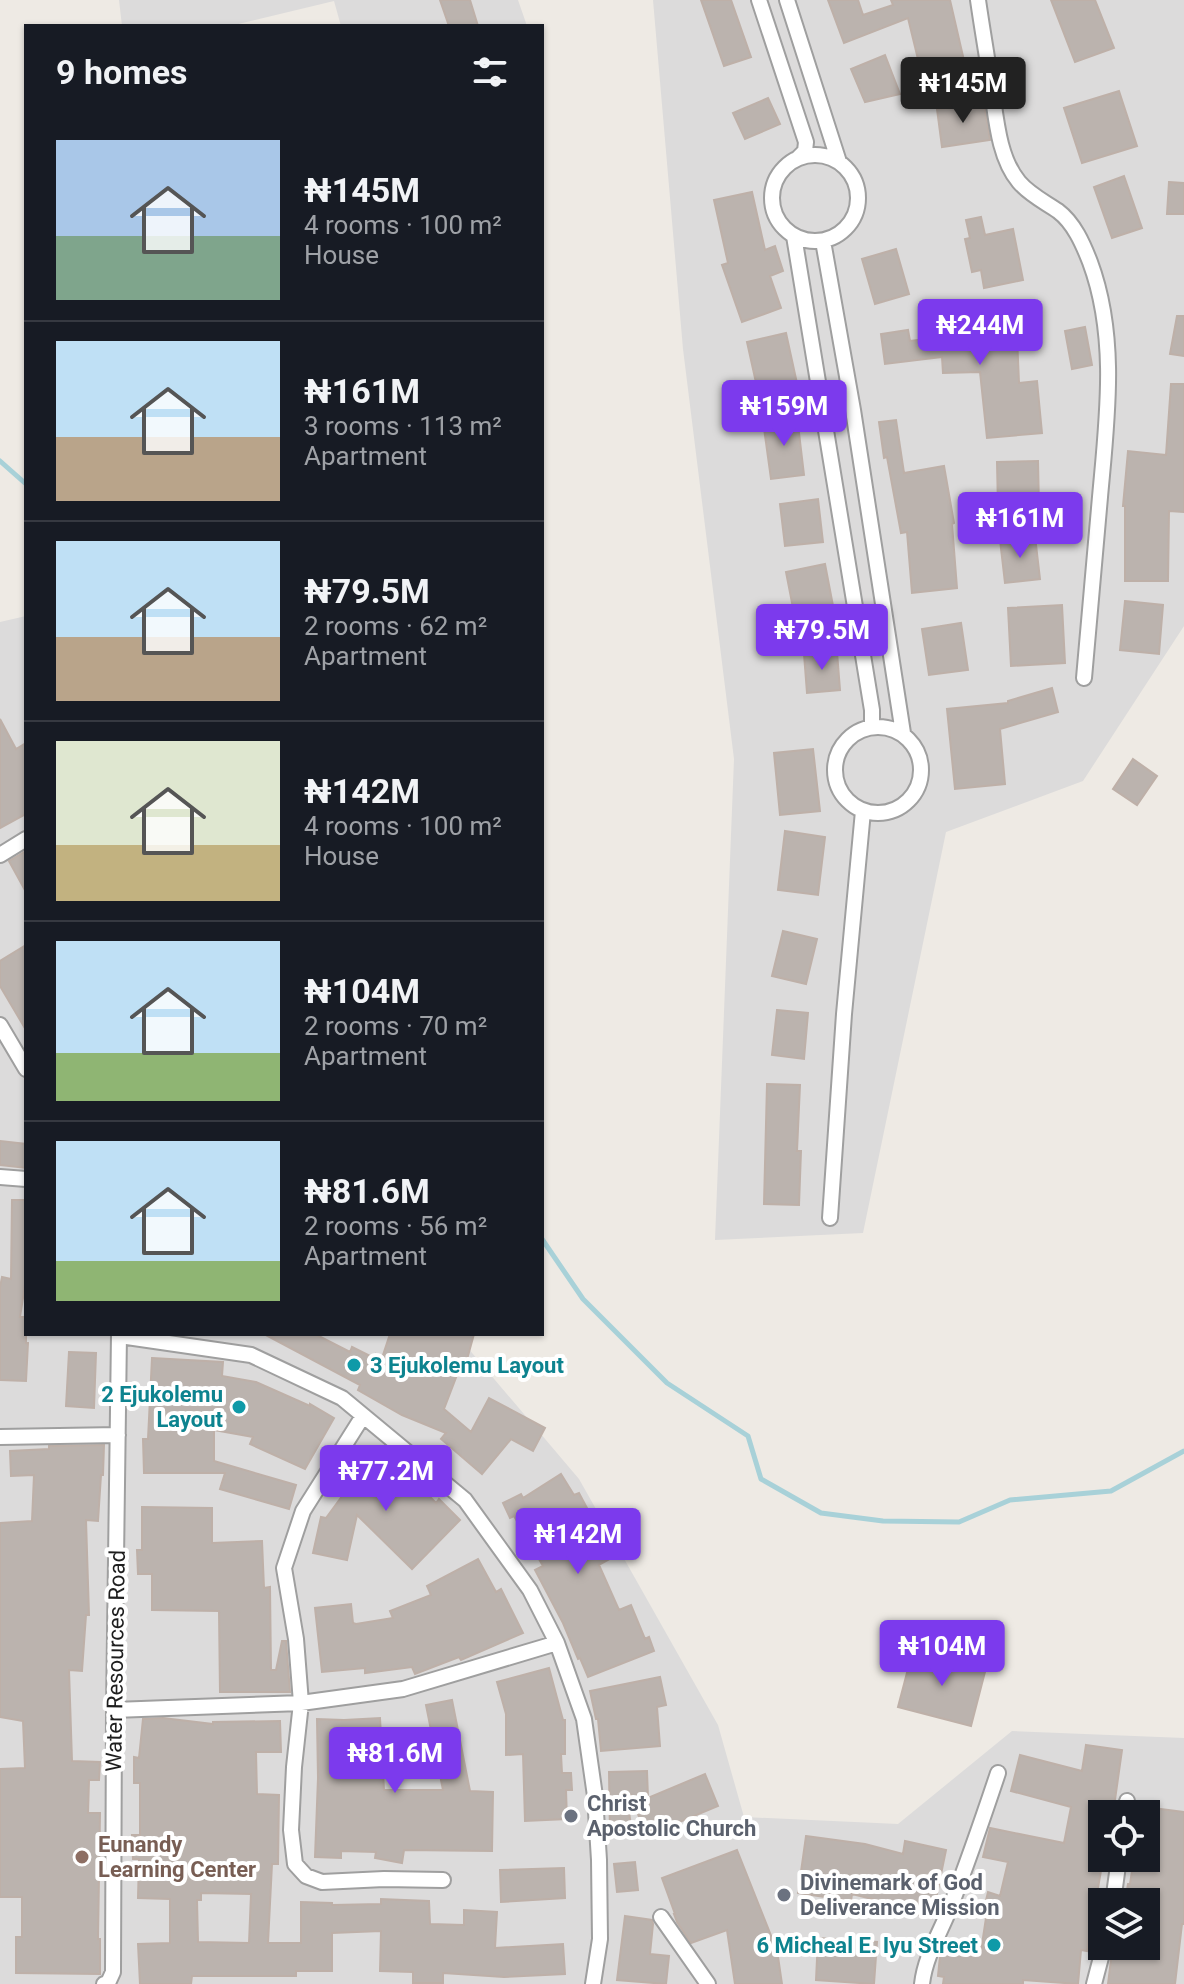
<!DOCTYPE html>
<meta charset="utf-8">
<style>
:root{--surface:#171b24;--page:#242831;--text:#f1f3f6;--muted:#9ea1a6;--line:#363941;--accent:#7c3aed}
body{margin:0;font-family:Roboto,sans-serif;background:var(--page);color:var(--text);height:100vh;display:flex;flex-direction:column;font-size:30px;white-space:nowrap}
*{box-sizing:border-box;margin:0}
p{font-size:26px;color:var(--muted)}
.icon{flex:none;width:44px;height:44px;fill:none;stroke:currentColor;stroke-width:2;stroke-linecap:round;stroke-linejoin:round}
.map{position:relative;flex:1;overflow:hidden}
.sheet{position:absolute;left:24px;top:24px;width:520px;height:1312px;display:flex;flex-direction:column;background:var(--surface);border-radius:0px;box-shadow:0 2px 6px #0004}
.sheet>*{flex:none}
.buttons{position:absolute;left:1088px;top:1800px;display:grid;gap:16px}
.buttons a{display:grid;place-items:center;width:72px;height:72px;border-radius:0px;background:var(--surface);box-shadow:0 2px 6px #0004;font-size:40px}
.price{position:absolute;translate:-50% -68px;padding:0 18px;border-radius:8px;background:var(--accent);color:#fff;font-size:26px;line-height:52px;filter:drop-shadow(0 2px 4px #0008)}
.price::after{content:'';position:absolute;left:50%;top:48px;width:24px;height:18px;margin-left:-12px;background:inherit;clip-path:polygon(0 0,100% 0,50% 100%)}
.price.on{background:#222;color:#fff}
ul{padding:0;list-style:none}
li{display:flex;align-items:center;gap:24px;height:200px;padding:0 32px}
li+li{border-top:2px solid var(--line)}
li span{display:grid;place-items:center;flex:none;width:224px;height:160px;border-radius:0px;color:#555}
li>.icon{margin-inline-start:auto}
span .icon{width:96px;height:96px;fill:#fffc;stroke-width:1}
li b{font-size:34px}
h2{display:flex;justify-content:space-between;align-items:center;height:96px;padding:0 32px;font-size:34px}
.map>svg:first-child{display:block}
</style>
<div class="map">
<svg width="1184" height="1984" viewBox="0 0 1184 1984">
<rect width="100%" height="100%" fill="#eeeae4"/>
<path fill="#dcdbdb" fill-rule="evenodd" d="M119,0H518L527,26H341L334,1L230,26H122Z
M653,0H1184V626L1083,781L946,832L863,1233L715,1240L734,759L683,349Z
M26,616V1334H456L579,1479L718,1725L744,1817L898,1824L1012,1731L1184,1738V1984H0V622ZM1102,1814H1146V1858H1102ZM1102,1902H1146V1946H1102Z"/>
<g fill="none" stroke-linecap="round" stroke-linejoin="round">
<path stroke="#a8d1d8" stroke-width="5" d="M0,461L26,484
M542,1239L583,1299L667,1383L748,1436L761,1479L821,1513L883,1521L959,1522L1010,1500L1111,1491L1184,1451"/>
</g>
<path fill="#bbb3ae" stroke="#beb0a8" stroke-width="2" fill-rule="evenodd" d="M440,0H470L478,26H449Z
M701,0H731L751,57L724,66Z
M828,0H858L863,15L893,5L891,0H950L968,78L925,88L908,18L844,43Z
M1051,0H1095L1114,48L1075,62Z
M885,55L900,94L865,102L851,69Z
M1119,91L1137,146L1082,163L1064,108Z
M768,98L780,124L745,139L733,113Z
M984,103L990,140L942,147L937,109Z
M1124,176L1142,228L1112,238L1094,187Z
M1169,182L1184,183V214H1167Z
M752,192L765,250L775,246L783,271L770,276L781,308L742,322L722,265L728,263L714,200Z
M981,217L985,235L1013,229L1023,280L984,288L981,270L972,272L965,239L970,238L966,220Z
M896,249L909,294L875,304L862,259Z
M1016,313L1019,383L1037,381L1042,433L987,438L980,372L943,373L942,357L885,364L881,334L908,330L910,341L941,337L940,316Z
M1177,316H1184V356L1170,354Z
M1085,327L1092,365L1072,369L1065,331Z
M786,333L798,388L759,396L747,342Z
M1171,384H1184V512L1169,511L1168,581H1125V506H1123L1128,451L1166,455Z
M797,416L804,475L771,479L763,421Z
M896,420L904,473L944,466L954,523L952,524L957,588L912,593L907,532L901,533L887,457L884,458L879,422Z
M1038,461L1039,508H998L997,462Z
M818,499L823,542L785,546L780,504Z
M1035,536L1040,579L1005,583L1000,540Z
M825,564L834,611L795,618L786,572Z
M1125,601L1163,605L1159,654L1120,650Z
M1062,605L1065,663L1011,666L1008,608Z
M961,623L968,670L929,675L922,629Z
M837,652L840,690L807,693L804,654Z
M1052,688L1058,712L1000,729L1005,784L955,789L947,709L1008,703V701Z
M0,719L16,749L26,743V814L0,828Z
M813,749L820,811L780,815L774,753Z
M1133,759L1157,776L1137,805L1113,789Z
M785,831L825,837L818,895L778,890Z
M26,851V892L9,861Z
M783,931L817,939L806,984L772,976Z
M26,945V1030L0,986V961Z
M777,1010L808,1013L804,1059L772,1055Z
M767,1084L800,1085L797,1151H801L799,1205L764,1204Z
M0,1141L26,1144V1168L0,1165Z
M12,1200H26V1279L20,1317H26V1343H28L26,1381L0,1380V1287L2,1277L11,1279Z
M264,1334H315L350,1352L352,1347L374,1358L376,1354L382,1358L390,1334H474L466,1363L462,1362L444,1409L471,1432L489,1398L545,1428L533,1451L511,1439L482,1474L441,1439L446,1433L402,1415L358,1390L360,1385Z
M69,1352L96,1353L94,1408L66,1406Z
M152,1358L223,1362L222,1376L256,1382L310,1406V1404L334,1418L305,1469L250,1444L253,1437L214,1430V1461L296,1485L289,1509L220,1489L225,1473H144L143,1439H148Z
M104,1445L103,1475H101L98,1521L86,1520L89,1615H86L82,1671L69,1670L72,1761L100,1762L99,1780H89L88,1813H100L98,1939H100V1974L16,1973V1937H22V1897H0V1769L25,1768L23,1721L0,1717V1523L32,1521L34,1475L11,1476L10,1451L49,1449V1446Z
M378,1447L400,1462L398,1464L436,1503L439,1499L460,1520L412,1569L357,1515L347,1560L313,1553L321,1517L326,1518Z
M561,1474L574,1495L579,1493L613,1557L599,1565L619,1610L631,1605L645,1639L649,1637L654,1651L588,1677L580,1658L578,1659L563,1623L535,1570L543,1566L514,1516L510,1518L503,1503L521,1494L523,1498Z
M142,1507L212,1508V1543L262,1541L264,1588L270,1587L271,1670H276L282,1641H286L290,1692H220L219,1611L152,1610V1574H138L137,1550H142Z
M478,1559L496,1592L501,1589L523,1633L461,1660L459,1657L415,1674L412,1667L365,1673V1668L322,1672L315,1608L351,1604L353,1623L356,1624L393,1618L390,1611L431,1595L427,1586Z
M913,1650L986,1668L971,1726L898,1707Z
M549,1668L563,1720H565V1754H561L562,1773H571L572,1790H566L567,1819L525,1821L523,1754L506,1755V1714L497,1682Z
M660,1677L666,1705L657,1707L660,1746L601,1751L598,1719H596L590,1691Z
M452,1700L470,1791L493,1792L492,1851L404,1850L402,1863L375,1858L376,1852L341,1851V1858L315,1857L318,1778L317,1719L344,1720L380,1718L384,1790H443L426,1705Z
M163,1718L213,1724V1722L280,1721L281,1752H256L257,1794L279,1795L278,1864H272L268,1943H301V1902L332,1903V1905L381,1904V1899L429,1901L430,1924L464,1925V1910L497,1912L495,1948L563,1944L565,1974L504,1977L443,1973V1983H413V1972L380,1971L381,1931L332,1933V1971H296V1976H192L191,1984H140L138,1944L170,1943V1899L138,1898L139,1859H133L132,1835H140V1783H134V1757L139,1758L143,1719ZM201,1893L251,1894L249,1943L198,1942L197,1900H201Z
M1086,1745L1122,1750L1113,1814H1102V1865L1087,1951L1081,1950L1078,1984L1023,1980V1984H943L944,1977L938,1976L940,1956L944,1947L981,1951L986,1918L982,1917L988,1892L1000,1896L1008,1862L983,1857L990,1828L1064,1843L1071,1807L1011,1791L1020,1755L1082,1771Z
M647,1771L648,1798L705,1774L718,1806L646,1836L631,1795L627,1796L632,1834L610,1835L609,1772Z
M1153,1808L1184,1812V1924H1182L1175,1984H1108L1111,1960L1112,1956H1113L1115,1946H1146V1902H1125L1128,1884H1130L1134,1858H1146V1845L1149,1846Z
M806,1836L865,1844L903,1854L905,1841L946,1850L932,1918L891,1909L892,1904L852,1894L851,1901L798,1893Z
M737,1850L774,1943H776L782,1984H735L727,1930L691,1943L677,1922L674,1914H675L662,1878Z
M635,1862L638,1890L617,1892L614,1864Z
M564,1868L565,1898L501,1902L500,1870Z
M625,1916L652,1920L653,1924L650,1954L669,1956L666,1984L617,1980Z
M818,1938L877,1942L874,1984L816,1980Z"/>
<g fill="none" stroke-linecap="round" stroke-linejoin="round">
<g stroke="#9f9f9f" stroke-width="18">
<path id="minor" d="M759,0L806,142L805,151L798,158
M787,0L839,162
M978,0C982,28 987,56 991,84C996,116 998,157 1019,182C1030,195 1045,202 1058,211C1074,223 1083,244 1090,262C1118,337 1107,419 1100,497C1095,557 1089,618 1084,678
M772 198a43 43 0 1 1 86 0a43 43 0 1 1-86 0Z
M794,236L872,710V726
M823,241L853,410L903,733
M835 770a43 43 0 1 1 86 0a43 43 0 1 1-86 0Z
M0,855L26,839
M0,1025L26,1069
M0,1177L26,1179
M830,1218L844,1014L863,811
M120,1336L251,1355L342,1398L465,1500L530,1590L557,1643L584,1719L595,1796L599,1860L600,1939L593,1984
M363,1416L303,1511L284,1568L296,1639L301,1703L294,1767L291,1830L295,1864L306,1876L322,1882L384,1879L443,1880
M0,1437L118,1435
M114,1710L301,1703L403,1689L557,1643
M1125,1814L1127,1801
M1113,1902L1119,1858
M661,1917L708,1984
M104,1984L108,1983L113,1972L114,1710L119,1334
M922,1984C925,1957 940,1933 950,1908C967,1864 983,1818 998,1773
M1094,1984L1104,1946"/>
</g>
<use href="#minor" stroke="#fff" stroke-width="14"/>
</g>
<g fill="#0f9aa8" stroke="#fff" stroke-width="3">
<circle cx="354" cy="1365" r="8"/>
<circle cx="239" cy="1407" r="8"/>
<circle cx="994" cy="1945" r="8"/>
</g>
<g fill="#6b7280" stroke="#fff" stroke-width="3">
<circle cx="571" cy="1816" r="8"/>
<circle cx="784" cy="1895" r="8"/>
</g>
<circle fill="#8d6e63" stroke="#fff" stroke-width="3" cx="82" cy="1857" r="8"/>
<g text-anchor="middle" stroke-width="8" stroke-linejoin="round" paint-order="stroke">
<g font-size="22" font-weight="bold" fill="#0d838f" stroke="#fff" text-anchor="end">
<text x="370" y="1373" text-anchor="start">3 Ejukolemu Layout</text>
<text x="223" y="1402">2 Ejukolemu<tspan x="223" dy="25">Layout</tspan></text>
<text x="978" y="1953">6 Micheal E. Iyu Street</text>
</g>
<g font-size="22" fill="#1e1e1e" stroke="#fff">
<text transform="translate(115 1661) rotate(-89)" y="8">Water Resources Road</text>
</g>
<g font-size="22" font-weight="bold" fill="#5b616d" stroke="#fff" text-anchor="start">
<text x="587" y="1811">Christ<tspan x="587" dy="25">Apostolic Church</tspan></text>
<text x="800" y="1890">Divinemark of God<tspan x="800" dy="25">Deliverance Mission</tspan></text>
</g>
<g font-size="22" font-weight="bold" fill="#785e54" stroke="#fff" text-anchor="start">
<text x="98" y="1852">Eunandy<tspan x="98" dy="25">Learning Center</tspan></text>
</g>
</g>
</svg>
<div class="buttons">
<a><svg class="icon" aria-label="locate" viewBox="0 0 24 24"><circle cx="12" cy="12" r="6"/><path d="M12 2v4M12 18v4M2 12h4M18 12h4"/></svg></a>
<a><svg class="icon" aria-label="layers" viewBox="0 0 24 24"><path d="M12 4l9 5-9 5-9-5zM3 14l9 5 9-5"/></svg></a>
</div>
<b class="price on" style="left:963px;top:125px">₦145M</b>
<b class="price" style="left:980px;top:367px">₦244M</b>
<b class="price" style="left:784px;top:448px">₦159M</b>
<b class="price" style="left:1020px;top:560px">₦161M</b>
<b class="price" style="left:822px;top:672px">₦79.5M</b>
<b class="price" style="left:386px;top:1513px">₦77.2M</b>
<b class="price" style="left:578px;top:1576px">₦142M</b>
<b class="price" style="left:942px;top:1688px">₦104M</b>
<b class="price" style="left:395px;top:1795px">₦81.6M</b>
<section class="sheet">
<h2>9 homes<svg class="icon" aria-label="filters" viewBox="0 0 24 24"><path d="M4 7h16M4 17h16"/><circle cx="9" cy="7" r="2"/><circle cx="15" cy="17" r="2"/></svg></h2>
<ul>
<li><span style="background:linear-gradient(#a9c7e8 60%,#7fa58c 0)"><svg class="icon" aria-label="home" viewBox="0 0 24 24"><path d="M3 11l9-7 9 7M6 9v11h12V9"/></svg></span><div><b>₦145M</b><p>4 rooms · 100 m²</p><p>House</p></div></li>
<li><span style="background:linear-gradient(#bfe0f5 60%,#b9a48a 0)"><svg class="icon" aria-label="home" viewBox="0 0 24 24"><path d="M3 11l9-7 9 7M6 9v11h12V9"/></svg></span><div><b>₦161M</b><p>3 rooms · 113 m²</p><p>Apartment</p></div></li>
<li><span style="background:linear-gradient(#bfe0f5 60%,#b9a48a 0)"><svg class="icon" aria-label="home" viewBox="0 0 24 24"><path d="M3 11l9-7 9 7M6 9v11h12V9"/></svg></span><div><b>₦79.5M</b><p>2 rooms · 62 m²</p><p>Apartment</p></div></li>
<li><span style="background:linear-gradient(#dfe7d0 65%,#c2b280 0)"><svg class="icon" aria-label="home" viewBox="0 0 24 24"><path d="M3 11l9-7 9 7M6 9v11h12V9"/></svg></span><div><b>₦142M</b><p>4 rooms · 100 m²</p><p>House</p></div></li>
<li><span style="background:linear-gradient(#bfe0f5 70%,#8fb573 0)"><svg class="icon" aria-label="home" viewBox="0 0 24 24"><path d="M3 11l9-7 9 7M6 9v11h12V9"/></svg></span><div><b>₦104M</b><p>2 rooms · 70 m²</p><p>Apartment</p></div></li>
<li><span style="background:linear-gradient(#bfe0f5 75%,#8fb573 0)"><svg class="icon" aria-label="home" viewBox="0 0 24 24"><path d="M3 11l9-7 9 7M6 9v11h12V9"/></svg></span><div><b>₦81.6M</b><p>2 rooms · 56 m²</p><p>Apartment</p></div></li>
</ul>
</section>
</div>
